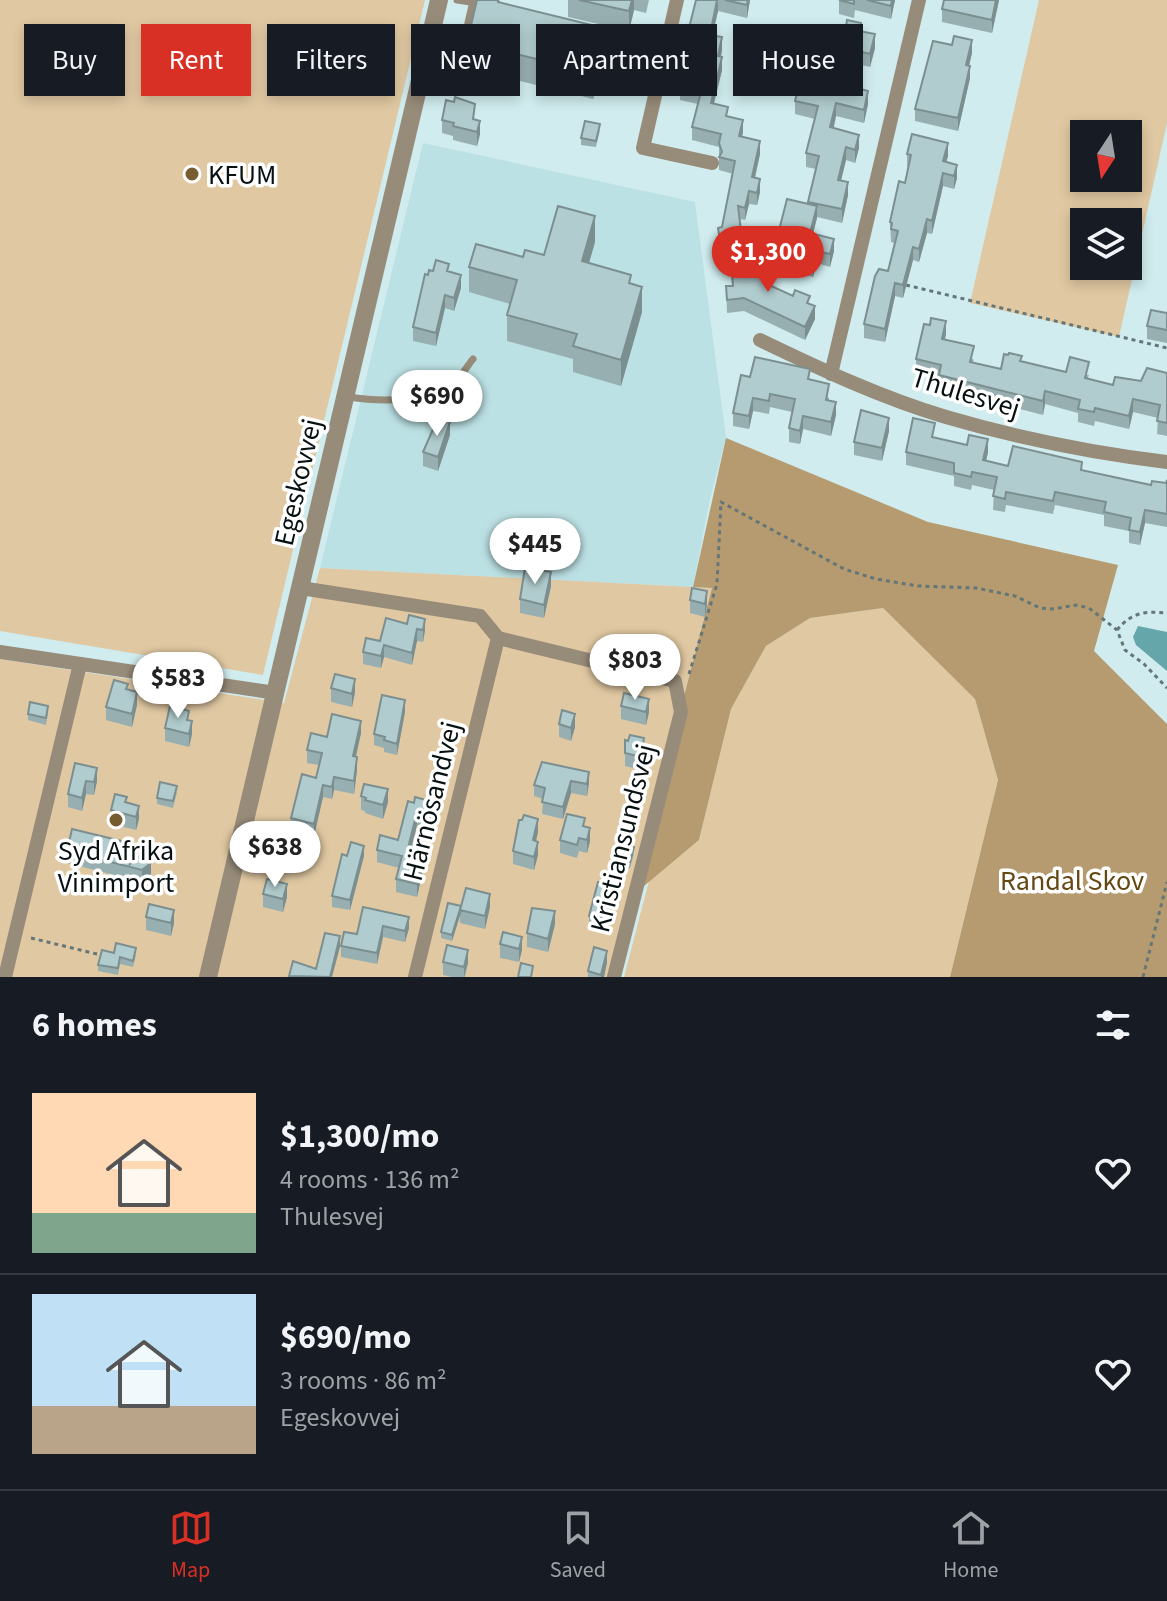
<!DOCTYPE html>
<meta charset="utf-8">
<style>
:root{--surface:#171b24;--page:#242831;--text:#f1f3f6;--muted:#9ea1a6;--line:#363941;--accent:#d93025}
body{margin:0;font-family:"Source Sans 3",sans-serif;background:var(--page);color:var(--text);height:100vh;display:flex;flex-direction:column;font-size:30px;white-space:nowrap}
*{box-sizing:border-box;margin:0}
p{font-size:26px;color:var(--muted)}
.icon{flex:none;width:44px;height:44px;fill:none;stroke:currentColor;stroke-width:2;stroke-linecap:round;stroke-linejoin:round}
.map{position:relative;height:977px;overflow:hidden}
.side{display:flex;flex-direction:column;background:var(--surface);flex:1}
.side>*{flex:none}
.top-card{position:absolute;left:24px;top:24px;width:1120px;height:72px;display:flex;gap:16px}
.needle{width:52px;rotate:192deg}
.buttons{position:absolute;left:1070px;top:120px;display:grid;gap:16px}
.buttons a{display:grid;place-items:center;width:72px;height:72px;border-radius:0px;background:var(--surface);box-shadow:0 4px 12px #0003;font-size:40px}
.price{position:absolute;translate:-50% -68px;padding:0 18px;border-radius:28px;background:#fff;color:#222;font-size:26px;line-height:52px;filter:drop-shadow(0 2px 4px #0008)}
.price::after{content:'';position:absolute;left:50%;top:48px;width:24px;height:18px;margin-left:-12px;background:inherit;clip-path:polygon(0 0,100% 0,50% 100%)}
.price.current{background:var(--accent);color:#fff}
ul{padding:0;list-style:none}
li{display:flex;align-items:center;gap:24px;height:200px;padding:0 32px}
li+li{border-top:2px solid var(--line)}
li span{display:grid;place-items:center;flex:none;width:224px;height:160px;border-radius:0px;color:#555}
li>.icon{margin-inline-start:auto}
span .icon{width:96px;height:96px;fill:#fffc;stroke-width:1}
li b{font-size:34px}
h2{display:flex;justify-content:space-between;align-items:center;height:96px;padding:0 32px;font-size:34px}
.pill{padding:0 28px;border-radius:0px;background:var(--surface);box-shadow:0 4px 12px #0003;font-size:28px;line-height:72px}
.pill.current{background:var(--accent);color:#fff}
.tabs{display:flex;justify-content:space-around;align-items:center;height:112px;border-top:2px solid var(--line);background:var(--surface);font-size:22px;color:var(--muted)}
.tabs a{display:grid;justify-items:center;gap:4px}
.tabs .current{color:var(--accent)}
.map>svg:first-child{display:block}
</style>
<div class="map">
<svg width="1167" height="977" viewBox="0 0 1167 977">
<rect width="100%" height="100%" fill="#d0ecee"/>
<path fill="#bce1e4" d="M423,143L695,202L726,438L710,499L693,587L320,568Z"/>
<path fill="#e0c8a2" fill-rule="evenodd" d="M0,0H425L263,675L0,631Z
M1039,0H1167V123L1119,337L970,303ZM1084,134H1128V178H1084ZM1084,222H1128V266H1084Z
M320,568L712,588L610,977H0V659L284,703Z
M883,608L975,699L998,780L950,977H624L649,881L699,840L731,709L766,646L810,618Z"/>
<path fill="#b69b70" d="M726,438L928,522L1118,565L1094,651L1167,724V977H950L998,780L975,699L883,608L810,618L766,646L731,709L699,840L632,896L712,588L693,587Z"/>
<path fill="#65a6ab" d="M1138,626L1167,632V671L1136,645L1133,637Z"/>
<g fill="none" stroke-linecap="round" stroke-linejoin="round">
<path stroke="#647677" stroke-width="3" stroke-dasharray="4 4" stroke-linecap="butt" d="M906,285L1167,348
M1117,630C1132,612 1145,611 1167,613
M689,674L717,584L721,502L844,569L876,579L918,586L976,588L1015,596L1040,608L1053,609L1076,605L1089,608L1117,630L1125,650L1144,664L1167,688
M31,938L105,956
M1143,977L1167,882"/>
<path stroke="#978b79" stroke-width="7" d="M457,0L484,4
M597,32L626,39
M424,65L457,71L473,1
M348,397C383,402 423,403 453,383C461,378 467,366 473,359"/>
<path stroke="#978b79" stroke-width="14" d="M677,0L643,148L712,163
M760,340C820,369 882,398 946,417C1018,438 1092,453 1167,462
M831,374L919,0
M301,588L480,616L498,638L675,681L681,712L614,977
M0,652L276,693
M5,977L80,664
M415,977L498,638"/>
<path stroke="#978b79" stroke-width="18" d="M208,977L439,0"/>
</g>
<path fill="#98afb1" d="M500,0V3L604,54L593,99L467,68V42Z
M568,0H649L646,13L634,10L629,31L568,17Z
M696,0H750L747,18L718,11L712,35L722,50L721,56L722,70L714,103L743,132L742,137L760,154L755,178L760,192L757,205L749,204L745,220L740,219L743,247V260L720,254L718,241V228L722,227L733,174L719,170V147L692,140V127L698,104L680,100V89H678V76L690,58L693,46L688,45V32Z
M839,0H895L891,19L855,10L854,18L839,14Z
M944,0H999L992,33L942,22V9Z
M861,31L875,48L870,67L833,58V45Z
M804,47L831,52L827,66L804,60Z
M972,53L969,66L970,78L958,131L915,121V109Z
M851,86L868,104L864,123L836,116L834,128L859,148L855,163L846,160L841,180L848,195L842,223L817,217L813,234L834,251L830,267L817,263L813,277L773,267V254L808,204L816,169L806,167V153L815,119L795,114V101L824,95Z
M475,119L480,134L477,146L453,140V136L442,133V120Z
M600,130L596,147L581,145V138Z
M907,154L948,156L946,162L957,178L954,189L943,186L932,234L927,233L919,262L913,260L903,298L895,296L885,342L864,338V324L888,271L894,243L891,242L890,222L905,183L909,167H907Z
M595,242L589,263L631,284L642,312L621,386L573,372V359L507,341V315L510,304L469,292V267L523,257L544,255Z
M731,258L773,287L810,304L815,319L805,340L744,311L727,313L726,286H732Z
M433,271H449L461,288L454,311L445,308L436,346L413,341V327L428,275Z
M1167,313V343L1147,339V326Z
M946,334L945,339L974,360L973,362L1001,369L1022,361L1066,372L1089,375L1088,378L1113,385L1141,381L1167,373V436L1157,434L1158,418L1133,412L1129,429L1095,421L1094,426L1078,422V413L1045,404L1043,415L939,388V378L916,373V359Z
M750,377L810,380L829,398V400L836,415L831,436L803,429L800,444L789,442V428L792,412L770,407L769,414L753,411L749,429L733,426V413Z
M889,431L882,461L854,455V442Z
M450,435L438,471L423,466V452Z
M934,438L988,452L986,461L1008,466L1082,470L1151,485L1166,483L1167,480V527L1145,523L1140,545L1129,543V531L1104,526V515L1055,505L1053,514L1006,505L1005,512L993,510L994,490L972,485L971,490L954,486V476L906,465V452Z
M551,586L544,618L520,613V599Z
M690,600L707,605L705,617L690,613Z
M386,618L425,630L423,642L417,641L412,665L384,657L381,668L363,664V652L380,641Z
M331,688L355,692L352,707L331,702Z
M128,690L137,705L132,727L106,720V707Z
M621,706L649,712L646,725L621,719Z
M405,712L397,755L384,752V748L374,745V734Z
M48,713L46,725L28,720V714Z
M189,721L192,734L189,747L165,741V728Z
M559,724L575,727L571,741L559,737Z
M361,733L356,757L357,770L354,794L334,790L332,799L323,797L314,836L291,831V818L316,778L319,765L307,763V750L327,737Z
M625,740L644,751L641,770L625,766Z
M542,762L589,783L587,796L571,793L563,819L542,814L543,799L534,796V785Z
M75,763L97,781L94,795L86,794L82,811L68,807V794Z
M177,792L173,808L157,804V798Z
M361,796L388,802L383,819L365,813V811L361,810Z
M408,801L437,816L433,830L417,825L412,845L425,861L417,897L396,892V879L399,868L377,862V850L398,840Z
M127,803L139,819L136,830L111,824V810Z
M585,827L590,841L587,853L579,851L577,858L560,853V840Z
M538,832L536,841L538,855L534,870L513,864V851Z
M67,851L134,857L133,862L151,875L142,882L67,863Z
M634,854L630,868L619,866V859Z
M347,856H364L350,910L332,907V896Z
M263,894L287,897L283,912L263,907Z
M615,897L606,930L589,926V916Z
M461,906L490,907L485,929L460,923V913L452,941L441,938V932Z
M363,907L409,928L405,942L383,937L377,964L341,957V946L357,934Z
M146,917L174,923L171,936L146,930Z
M555,924L548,952L527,947V933Z
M500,944L522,950L519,962L500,958Z
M114,953L136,955L133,967L120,964L118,975L98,971V965Z
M443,962L468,963L465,977H452L443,975Z
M607,962L604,977H588V971Z"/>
<path fill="#7c8f90" d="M632,0H634V10L629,31V11Z
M718,0V11L710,47V35Z
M748,0H750L747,18V5Z
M892,0H895L891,19V6Z
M996,0H999L992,33V20Z
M604,28V54L593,99V73Z
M875,34V48L870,67V54Z
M722,37V50L718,69V56Z
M831,38V52L827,66V53Z
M972,40V53L966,78V65Z
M722,57V70L711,115V103Z
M970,66V78L958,131V118Z
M868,91V104L864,123V110Z
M836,103V116L830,141V127Z
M743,120V132L739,149V136Z
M480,121V134L477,146V132Z
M859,135V148L855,163V150Z
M760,141V154L752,190V177Z
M948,143V156L943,175V161Z
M846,147V160L838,193V180Z
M957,165V178L954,189V176Z
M943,173V186L932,234V221Z
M760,179V192L757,205V193Z
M848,182V195L842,223V209Z
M749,191V204L745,220V208Z
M817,206V218L810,245V233Z
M595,216V242L582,287V261Z
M927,219V233L919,262V249Z
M834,239V251L830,267V254Z
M913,247V260L903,298V285Z
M817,251V263L813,277V264Z
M461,275V288L454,311V298Z
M895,283V296L885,342V329Z
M642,287V312L621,386V360Z
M445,295V308L436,346V333Z
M815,306V319L805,340V327Z
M946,321V334L942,352V339Z
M1045,391V404L1043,415V401Z
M753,398V411L749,429V416Z
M1133,399V412L1129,429V416Z
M836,402V415L831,436V422Z
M803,416V429L800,444V431Z
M889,418V431L882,461V448Z
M450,422V435L438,471V457Z
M988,439V452L983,474V460Z
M1145,510V523L1140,545V532Z
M551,572V586L544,618V605Z
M707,591V605L705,617V604Z
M425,619V630L423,642V630Z
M417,629V641L412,665V653Z
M384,645V657L381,668V656Z
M355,679V692L352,707V694Z
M137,692V705L132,727V714Z
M649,699V712L646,725V712Z
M405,700V712L397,755V744Z
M575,714V727L571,741V728Z
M192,721V734L189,747V734Z
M361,721V733L353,769V756Z
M644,738V751L641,770V757Z
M357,757V770L354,794V781Z
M97,768V781L94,795V782Z
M589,772V783L587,796V784Z
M334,777V790L332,799V787Z
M86,781V794L82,811V798Z
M571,781V793L563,819V807Z
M323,785V797L314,836V824Z
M388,789V802L383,819V805Z
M437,803V816L433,830V817Z
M139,806V819L136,830V817Z
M417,812V825L409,857V844Z
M538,819V832L533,853V840Z
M590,828V841L587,853V840Z
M538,842V855L534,870V857Z
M134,844V857L132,867H130Z
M364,846V856L350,910V900Z
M425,848V861L417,897V884Z
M151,863V875L142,882V870Z
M287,884V897L283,912V899Z
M615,886V897L606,930V919Z
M490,894V907L485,929V916Z
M461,906V913L452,941V935Z
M174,910V923L171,936V923Z
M555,911V924L548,952V939Z
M409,917V928L405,942V931Z
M383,926V937L377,964V953Z
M340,936V947L332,977H330Z
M522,937V950L519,962V949Z
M468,950V963L464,977V967Z
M607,951V962L604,977H601Z"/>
<path fill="#b1ccce" stroke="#7c8f90" stroke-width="2" d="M477,0H498V2L604,28L593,73L467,42Z
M579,0H632L629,11Z
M696,0H717L710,35L722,37L718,56L722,57L711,103L728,107L726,116L743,120L739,136L760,141L752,177L760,179L757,193L749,191L745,208L738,206L743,247L720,241L718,228L722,227L735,161L719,157L722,152L719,143L721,134L692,127L701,92L680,87L683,77L678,76L683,56L690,58L696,34L688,32Z
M725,0H748L747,5Z
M839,0H854V4Z
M867,0H892L891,6Z
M944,0H996L992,20L942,9Z
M847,20L861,23L859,31L875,34L870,54L833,45L838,26L846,27Z
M808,33L831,38L827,53L804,47Z
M954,36L972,40L966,65L970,66L958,118L915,109L933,41L952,45Z
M837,75L851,79L849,86L868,91L864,110L836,103L830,127L859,135L855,150L846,147L838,180L848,182L842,209L808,202L819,156L806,153L818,106L795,101L798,89L824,95L827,83H836Z
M455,97L475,104L473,119L480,121L477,132L453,126L454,123L442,120L446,100L454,102Z
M585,121L600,124L596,141L581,138Z
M912,134L948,143L943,161L957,165L954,176L943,173L932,221L927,219L919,249L913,247L903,285L895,283L885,329L864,324L875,276L879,269L888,271L898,231L891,229L892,223L890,222L899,181L905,183L911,155L907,154Z
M787,199L817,206L810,233L834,239L830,254L817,251L813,264L773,254Z
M558,206L595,216L582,261L631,275L629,283L642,287L621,360L573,346L577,334L507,315L517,280L469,267L476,244L523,257L525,250L544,255Z
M731,258L773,276L769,285L793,296L795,290L810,296L807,303L815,306L805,327L744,298L727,300L726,286H733Z
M436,260L449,264L447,271L461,275L454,298L445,295L436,333L413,327L425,274L428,275L429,270L433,271Z
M1151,310L1167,313V330L1147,326Z
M931,318L946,321L942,339L974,346L970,362L1001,369L1004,354L1008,355L1009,353L1022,356L1020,361L1066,372L1070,357L1089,362L1085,378L1113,385L1115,377L1141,381L1147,368L1167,373V423L1157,421L1160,405L1133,399L1129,416L1095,408L1094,412L1078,409L1080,400L1045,391L1043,401L939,375L941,365L916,359L924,324L930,325Z
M755,357L810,369L808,379L829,384L826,400L836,402L831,422L803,416L800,431L789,428L795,399L770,394L769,401L753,398L749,416L733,413L741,375L750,377Z
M861,410L889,418L882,448L854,442Z
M438,418L450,422L438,457L423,452Z
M913,418L935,423L932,437L967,445L969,435L988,439L983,460L1008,466L1013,446L1082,462L1081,470L1151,485L1152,481L1166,483L1167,480V514L1145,510L1140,532L1129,530L1131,518L1104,512L1106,502L1055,492L1053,501L1006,492L1005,499L993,496L997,477L972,472L971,477L954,473V463L906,452Z
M525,568L551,572L544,605L520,599Z
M692,588L707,591L705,604L690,600Z
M409,615L425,619L423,630L417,629L412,653L384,645L381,656L363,652L366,638L380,641L386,618L407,624Z
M335,674L355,679L352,694L331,688Z
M114,680L128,684L126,689L137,692L132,714L106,707Z
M624,693L649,699L646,712L621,706Z
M382,695L405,700L397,744L384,740L385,737L374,734Z
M30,702L48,706L46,718L28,714Z
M170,706L189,711L187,720L192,721L189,734L165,728Z
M562,710L575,714L571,728L559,724Z
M332,714L361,721L353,756L357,757L354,781L334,777L332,787L323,785L314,824L291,818L302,774L316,778L322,753L307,750L311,733L327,737Z
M630,735L644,738L641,757L625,753V740L628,741Z
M542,762L589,772L587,784L571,781L563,807L542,802L545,788L534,785Z
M75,763L97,768L94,782L86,781L82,798L68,794Z
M160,782L177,786L173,801L157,798Z
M364,784L388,789L383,805L365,800L366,798L361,796Z
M115,794L127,797L125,802L139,806L136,817L111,810Z
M415,797L437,803L433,817L417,812L409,844L425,848L417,884L396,879L402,856L377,850L380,835L398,840L408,801L414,803Z
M567,814L585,818L583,826L590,828L587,840L579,838L577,845L560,840Z
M524,815L538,819L533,840L538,842L534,857L513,851L519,820H522Z
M72,829L134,844L130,864L143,854L151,863L142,870L67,851Z
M351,842L364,846L350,900L332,896L342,854L347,856Z
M622,845L634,847L630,862L619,859Z
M267,879L287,884L283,899L263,894Z
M598,882L615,886L606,919L589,916Z
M466,888L490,894L485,916L460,910Z
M448,903L461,906L452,935L441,932Z
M149,904L174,910L171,923L146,917Z
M363,907L409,917L405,931L383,926L377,953L341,946L344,932L357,934Z
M532,908L555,911L548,939L527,933Z
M503,932L522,937L519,949L500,944Z
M325,933L340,936L330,977L289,976L293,961L316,969Z
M116,943L136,948L133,961L120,957L118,968L98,965L102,950L114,953Z
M447,945L468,950L464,967L443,962Z
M594,947L607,951L601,975L588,971Z
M521,963L533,966L531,977H518Z"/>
<g fill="#765c2e" stroke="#fff" stroke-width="3">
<circle cx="192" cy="174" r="8"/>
<circle cx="116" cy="820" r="8"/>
</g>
<g text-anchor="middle" stroke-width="7" stroke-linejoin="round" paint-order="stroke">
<g font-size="28" fill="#081112" stroke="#fff" text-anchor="start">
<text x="208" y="184">KFUM</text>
<text x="116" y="860" text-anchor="middle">Syd Afrika<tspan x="116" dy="32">Vinimport</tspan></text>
</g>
<g font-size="28" fill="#081112" stroke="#fff">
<text transform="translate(966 392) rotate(17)" y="10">Thulesvej</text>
<text transform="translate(297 482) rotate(-77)" y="10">Egeskovvej</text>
<text transform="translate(431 801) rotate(-76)" y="10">Härnösandvej</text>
<text transform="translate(622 838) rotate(-76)" y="10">Kristiansundsvej</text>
</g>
<g font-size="28" fill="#644813" stroke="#fff">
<text x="1072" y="890">Randal Skov</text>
</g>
</g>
</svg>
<div class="buttons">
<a><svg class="needle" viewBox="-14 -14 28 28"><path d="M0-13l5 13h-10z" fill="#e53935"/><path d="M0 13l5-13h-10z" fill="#9ea1a6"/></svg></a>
<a><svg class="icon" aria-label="layers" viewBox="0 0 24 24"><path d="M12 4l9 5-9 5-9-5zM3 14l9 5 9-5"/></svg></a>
</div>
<b class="price current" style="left:768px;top:294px">$1,300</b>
<b class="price" style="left:437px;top:438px">$690</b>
<b class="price" style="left:535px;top:586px">$445</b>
<b class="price" style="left:635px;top:702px">$803</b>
<b class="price" style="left:178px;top:720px">$583</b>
<b class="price" style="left:275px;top:889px">$638</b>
<div class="top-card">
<a class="pill">Buy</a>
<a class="pill current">Rent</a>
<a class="pill">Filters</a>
<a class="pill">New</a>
<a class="pill">Apartment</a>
<a class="pill">House</a>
</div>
</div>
<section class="side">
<h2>6 homes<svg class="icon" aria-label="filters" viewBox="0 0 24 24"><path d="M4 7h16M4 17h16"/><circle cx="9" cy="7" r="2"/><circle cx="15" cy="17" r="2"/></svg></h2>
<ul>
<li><span style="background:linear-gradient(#ffd9b3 75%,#7fa58c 0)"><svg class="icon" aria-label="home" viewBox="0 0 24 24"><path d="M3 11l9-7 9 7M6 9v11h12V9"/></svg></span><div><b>$1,300/mo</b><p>4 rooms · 136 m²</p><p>Thulesvej</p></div><svg class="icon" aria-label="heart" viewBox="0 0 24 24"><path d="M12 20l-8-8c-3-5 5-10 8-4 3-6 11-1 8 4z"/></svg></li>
<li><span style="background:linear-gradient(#bfe0f5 70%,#b9a48a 0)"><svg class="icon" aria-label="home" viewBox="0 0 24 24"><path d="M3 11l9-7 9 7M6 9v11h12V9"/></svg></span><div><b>$690/mo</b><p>3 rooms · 86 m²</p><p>Egeskovvej</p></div><svg class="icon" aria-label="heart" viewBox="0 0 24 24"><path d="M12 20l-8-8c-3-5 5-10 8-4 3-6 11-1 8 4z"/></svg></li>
</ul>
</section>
<nav class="tabs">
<a class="current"><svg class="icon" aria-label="map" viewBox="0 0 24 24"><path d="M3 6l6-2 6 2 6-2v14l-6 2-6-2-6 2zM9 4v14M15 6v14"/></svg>Map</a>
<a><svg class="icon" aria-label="saved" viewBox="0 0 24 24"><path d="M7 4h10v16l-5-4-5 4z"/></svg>Saved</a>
<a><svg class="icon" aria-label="home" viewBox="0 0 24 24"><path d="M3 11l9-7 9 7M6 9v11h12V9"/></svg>Home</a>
</nav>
